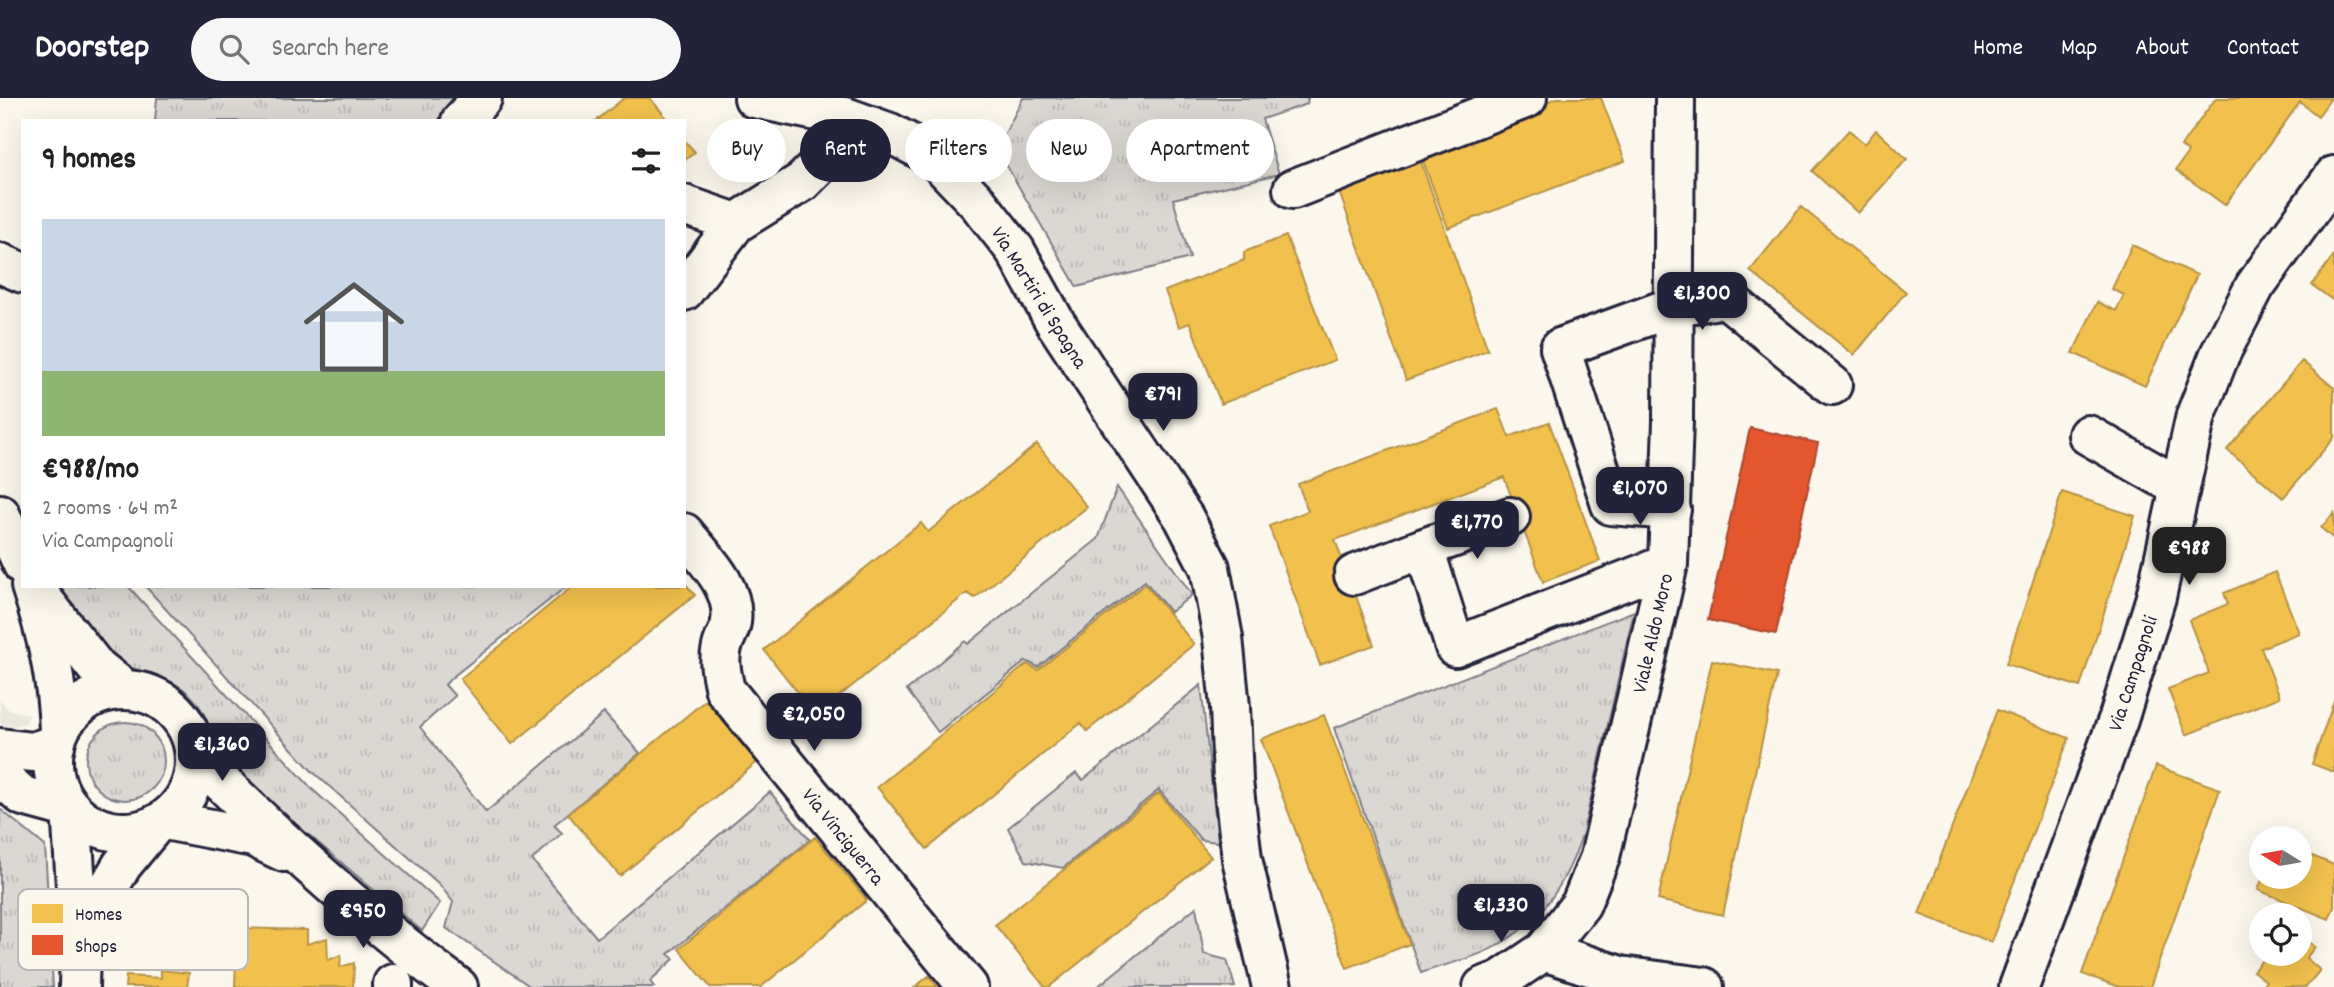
<!DOCTYPE html>
<meta charset="utf-8">
<style>
:root{--surface:#fff;--page:#f6f6f6;--text:#222;--muted:#767676;--line:#e0e0e0;--accent:#22223b}
body{margin:0;font-family:Dekko,sans-serif;background:var(--page);color:var(--text);height:100vh;display:flex;flex-direction:column;font-size:26px;white-space:nowrap}
*{box-sizing:border-box;margin:0}
p{font-size:23px;color:var(--muted)}
.icon{flex:none;width:38px;height:38px;fill:none;stroke:currentColor;stroke-width:2;stroke-linecap:round;stroke-linejoin:round}
.map{position:relative;flex:1;overflow:hidden}
.drawer{position:absolute;left:21px;top:21px;width:665px;height:469px;display:flex;flex-direction:column;background:var(--surface);border-radius:0px;box-shadow:0 7px 28px #0002}
.drawer>*{flex:none}
.guide{position:absolute;left:707px;top:21px;width:665px;height:63px;display:flex;gap:14px}
.needle{width:46px;rotate:281deg}
.controls{position:absolute;left:2249px;top:728px;display:grid;gap:14px}
.controls a{display:grid;place-items:center;width:63px;height:63px;border-radius:50%;background:var(--surface);box-shadow:0 7px 28px #0002;font-size:35px}
.price{position:absolute;translate:-50% -60px;padding:0 16px;border-radius:14px;background:var(--accent);color:#fff;font-size:23px;line-height:46px;filter:drop-shadow(0 2px 4px #0008)}
.price::after{content:'';position:absolute;left:50%;top:42px;width:21px;height:16px;margin-left:-10px;background:inherit;clip-path:polygon(0 0,100% 0,50% 100%)}
.price.current{background:#222;color:#fff}
ul{padding:0;list-style:none}
li{display:grid;align-content:center;gap:14px;height:371px;padding:0 21px}
li+li{border-top:2px solid var(--line)}
li span{display:grid;place-items:center;height:217px;border-radius:0px;color:#555}
li>.icon{margin-inline-start:auto}
span .icon{width:126px;height:126px;fill:#fffc;stroke-width:1}
li b{font-size:30px}
h2{display:flex;justify-content:space-between;align-items:center;height:84px;padding:0 21px;font-size:30px}
.pill{padding:0 24px;border-radius:32px;background:var(--surface);box-shadow:0 7px 28px #0002;font-size:24px;line-height:63px}
.pill.current{background:var(--accent);color:#fff}
header{display:flex;align-items:center;gap:42px;box-sizing:border-box;height:98px;padding:0 35px;background:var(--accent);color:#fff}
header strong{font-size:33px}
nav{display:flex;gap:38px;margin-inline-start:auto;font-size:24px}
.search{width:490px;height:63px;background:var(--page);display:flex;align-items:center;gap:18px;box-sizing:border-box;padding:0 24px;border-radius:38px;color:var(--muted);font-size:26px}
.map>svg:first-child{display:block}
</style>
<header>
<strong>Doorstep</strong>
<div class="search"><svg class="icon" aria-label="search" viewBox="0 0 24 24"><circle cx="10" cy="10" r="6"/><path d="M15 15l6 6"/></svg>Search here</div>
<nav><a>Home</a><a>Map</a><a>About</a><a>Contact</a></nav>
</header>
<div class="map">
<svg width="2334" height="889" viewBox="0 0 2334 889">
<defs>
<pattern id="grass-tufts" width="24" height="20" patternUnits="userSpaceOnUse" patternTransform="scale(1.75)"><rect width="24" height="20" fill="#dbd8d3"/><path d="M3 7l-1-3M5 7V3M7 7l1-3M15 17l-1-3M17 17v-4M19 17l1-3" fill="none" stroke="#bcb9b6"/></pattern>
</defs>
<rect width="100%" height="100%" fill="#fbf7ec"/>
<filter id="ink" filterUnits="userSpaceOnUse"><feTurbulence type="fractalNoise" baseFrequency=".0143" numOctaves="2"/><feDisplacementMap in="SourceGraphic" scale="14" xChannelSelector="R" yChannelSelector="G"/><feConvolveMatrix kernelMatrix="1 2 1 2 8 2 1 2 1" color-interpolation-filters="sRGB"/></filter>
<g filter="url(#ink)">
<path fill="#ebe7df" d="M0,600L7,611L30,617L25,625L14,628L0,626Z"/>
<path fill="url(#grass-tufts)" stroke="#7e7d87" stroke-width="2" d="M157,0H457L438,23H155Z
M1023,0H1308L1307,6L1262,21L1279,76L1173,101L1190,160L1077,189L997,51Z
M1117,389L1192,497L1170,514L1145,483L1038,569L1026,563L938,634L907,592L965,543L968,546L1098,441Z
M61,488H128L313,692L440,805L422,833L224,665C209,642 213,622 192,599C169,575 144,578 120,564C93,548 75,515 61,488Z
M145,488H567L450,581L445,587L455,598L420,629L486,714L604,615L640,655L554,727L562,735L532,762L597,840L770,694L810,742L668,856L674,861L650,883L654,889H531L446,830L453,804L439,786L312,673Z
M1634,513L1583,734C1567,784 1544,821 1498,847C1477,860 1445,866 1421,875L1334,630Z
M1201,587L1218,744L1201,742L1159,692L1063,770L1026,763L1008,730L1076,675L1083,682Z
M86 663a39 39 0 1 1 78 0a39 39 0 1 1-78 0Z
M0,711L45,748L53,889H0Z
M1196,809L1204,856L1227,862L1235,889H1097Z"/>
<path fill="#f2c14e" stroke="#b49148" stroke-width="2" d="M624,0H650L669,23H596Z
M1557,0H1601L1625,63L1448,130L1419,52Z
M2216,0H2331L2318,18L2300,4L2225,107L2176,72L2188,54L2181,48Z
M1849,32L1865,46L1876,32L1907,61L1858,115L1812,73Z
M684,42L695,54L684,63Z
M1418,56L1488,252L1406,282L1336,85Z
M1801,109L1906,194L1854,257L1750,173Z
M1286,138L1335,262L1221,306L1190,225L1179,229L1165,193L1244,162V154Z
M2132,147L2197,177L2145,288L2073,255L2097,204L2116,213L2124,197L2112,191Z
M2334,157V203L2312,187Z
M2302,263L2334,290V340L2283,400L2227,352Z
M1498,311L1509,339L1549,324L1600,463L1543,484L1504,379L1335,442L1374,547L1320,567L1269,428L1308,413L1298,386Z
M1037,346L1087,409L975,500L967,495L816,617L764,552L921,425L928,434Z
M2062,394L2135,418L2080,589L2006,566Z
M2334,415V441L2321,430Z
M2275,474L2299,535L2261,550L2280,599L2186,637L2168,591L2209,575L2189,522L2228,506L2224,495Z
M684,484L695,497L512,646L460,581L573,488H684Z
M1145,486L1194,546L1087,633L1081,625L927,751L877,689L1027,566L1038,572Z
M1712,562L1777,576L1723,817L1658,802Z
M706,602L757,664L620,778L568,716Z
M2334,603V674L2312,666Z
M1997,612L2069,640L1991,844L1919,816Z
M1324,617L1410,846L1347,870L1261,641Z
M2156,668L2220,691L2150,889H2120L2082,876Z
M1159,695L1211,759L1049,889H1045L995,827Z
M815,739L867,802L761,889H710L679,851Z
M2300,753L2334,767V809L2329,821L2258,792L2263,779H2300Z
M237,830L307,832V846L327,840L328,862L341,857L340,869L354,865L353,889H235Z
M2300,837L2315,849L2306,860L2320,872L2306,889H2262L2266,883L2253,873L2268,856H2300Z
M161,872L189,875L187,889H125L126,878L161,880Z
M929,878L938,889H915Z"/>
<path fill="#e4572e" stroke="#aa4732" stroke-width="2" d="M1750,330L1818,345L1776,536L1708,522Z"/>
<g fill="none" stroke-linecap="round" stroke-linejoin="round">
<g stroke="#22223b" stroke-width="44">
<path id="minor" d="M754,0L845,19L890,35L933,58L978,105L1015,152L1055,224L1184,420L1210,470L1223,540L1230,609L1233,683L1242,761L1272,889
M461,23L482,0
M1293,91L1527,0
M684,107L736,125
M0,165L23,175
M684,193L736,125L802,84L827,59L845,19
M2088,337L2179,389
M1671,412L1611,407L1560,250L1675,208L1726,200L1832,287
M684,435C704,460 736,489 731,524C730,533 724,540 722,549C718,564 722,578 725,592L968,889
M1424,450L1510,419
M1354,477L1424,450L1455,549L1668,466
M0,650L32,654L55,647
M0,678L23,698L71,711
M1544,853L1620,878L1704,889
M393,886V889
M1483,889L1501,882L1544,853L1581,806L1600,759L1668,466L1673,323L1675,0
M2019,889L2118,622L2156,499L2196,317L2220,256L2255,188L2334,78"/>
</g>
<g stroke="#22223b" stroke-width="44">
<path id="major" d="M0,416L23,467
M31,488C47,537 57,581 59,632
M44,503L95,568L125,592
M53 663a71 71 0 1 1 142 0a71 71 0 1 1-142 0Z
M195,658C278,741 364,820 458,889
M71,711L80,850L79,889
M165,722L253,739L284,754
M82,845L103,799L122,767L154,728"/>
</g>
<use href="#minor" stroke="#fbf7ec" stroke-width="38"/>
<use href="#major" stroke="#fbf7ec" stroke-width="38"/>
</g>
</g>
<g text-anchor="middle" stroke-width="7" stroke-linejoin="round" paint-order="stroke">
<g font-size="21" fill="#22223b" stroke="#fbf7ec">
<text transform="translate(1040 199) rotate(58)" y="7">Via Martiri di Spagna</text>
<text transform="translate(1652 535) rotate(-77)" y="7">Viale Aldo Moro</text>
<text transform="translate(2132 575) rotate(-72)" y="7">Via Campagnoli</text>
<text transform="translate(844 738) rotate(51)" y="7">Via Vinciguerra</text>
</g>
</g>
<rect x="18" y="791" width="230" height="81" rx="10" fill="#fbf7ec" stroke="#bab7b7" stroke-width="2"/>
<rect x="32" y="806" width="31" height="19" fill="#f2c14e"/>
<rect x="32" y="837" width="31" height="20" fill="#e4572e"/>
<g font-size="19" fill="#22223b">
<text x="75" y="822">Homes</text>
<text x="75" y="854">Shops</text>
</g>
</svg>
<div class="controls">
<a><svg class="needle" viewBox="-14 -14 28 28"><path d="M0-13l5 13h-10z" fill="#e53935"/><path d="M0 13l5-13h-10z" fill="#767676"/></svg></a>
<a><svg class="icon" aria-label="locate" viewBox="0 0 24 24"><circle cx="12" cy="12" r="6"/><path d="M12 2v4M12 18v4M2 12h4M18 12h4"/></svg></a>
</div>
<b class="price" style="left:1702px;top:234px">€1,300</b>
<b class="price" style="left:1163px;top:335px">€791</b>
<b class="price" style="left:1640px;top:429px">€1,070</b>
<b class="price" style="left:1477px;top:463px">€1,770</b>
<b class="price current" style="left:2189px;top:489px">€988</b>
<b class="price" style="left:814px;top:655px">€2,050</b>
<b class="price" style="left:222px;top:685px">€1,360</b>
<b class="price" style="left:1501px;top:846px">€1,330</b>
<b class="price" style="left:363px;top:852px">€950</b>
<div class="guide">
<a class="pill">Buy</a>
<a class="pill current">Rent</a>
<a class="pill">Filters</a>
<a class="pill">New</a>
<a class="pill">Apartment</a>
</div>
<section class="drawer">
<h2>9 homes<svg class="icon" aria-label="filters" viewBox="0 0 24 24"><path d="M4 7h16M4 17h16"/><circle cx="9" cy="7" r="2"/><circle cx="15" cy="17" r="2"/></svg></h2>
<ul>
<li><span style="background:linear-gradient(#c9d6e8 70%,#8fb573 0)"><svg class="icon" aria-label="home" viewBox="0 0 24 24"><path d="M3 11l9-7 9 7M6 9v11h12V9"/></svg></span><div><b>€988/mo</b><p>2 rooms · 64 m²</p><p>Via Campagnoli</p></div></li>
</ul>
</section>
</div>
